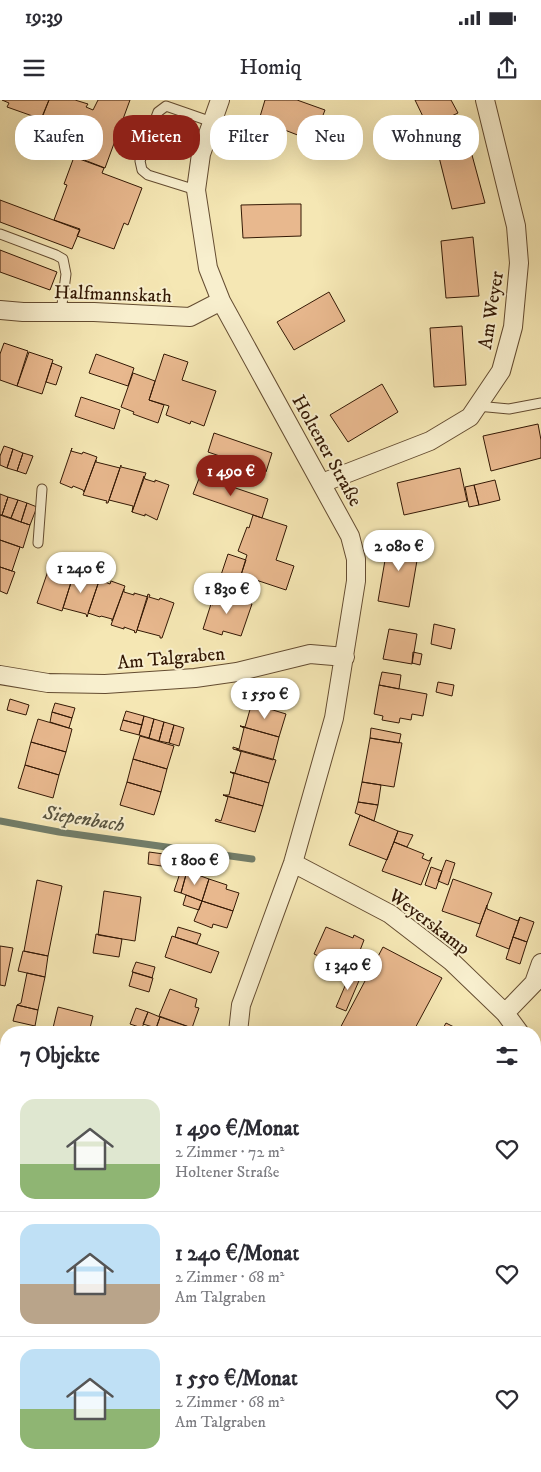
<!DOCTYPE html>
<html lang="de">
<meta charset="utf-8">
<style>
:root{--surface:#fff;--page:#f2f2f3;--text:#2b2b33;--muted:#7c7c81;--line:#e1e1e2;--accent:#8f2418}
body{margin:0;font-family:"IM FELL DW Pica",serif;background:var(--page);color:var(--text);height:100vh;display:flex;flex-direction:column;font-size:19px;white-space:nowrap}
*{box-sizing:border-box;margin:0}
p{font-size:16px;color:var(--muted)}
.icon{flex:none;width:28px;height:28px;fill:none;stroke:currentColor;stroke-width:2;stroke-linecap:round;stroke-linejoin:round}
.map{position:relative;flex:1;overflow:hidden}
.details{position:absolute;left:0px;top:926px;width:541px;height:446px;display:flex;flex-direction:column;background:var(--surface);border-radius:20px 20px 0 0;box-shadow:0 5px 20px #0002}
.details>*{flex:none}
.top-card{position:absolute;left:15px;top:15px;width:511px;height:45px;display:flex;gap:10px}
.price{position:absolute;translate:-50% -42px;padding:0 11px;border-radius:18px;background:#fff;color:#222;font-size:16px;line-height:32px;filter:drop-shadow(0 1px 2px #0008)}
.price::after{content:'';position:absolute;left:50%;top:30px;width:15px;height:11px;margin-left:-8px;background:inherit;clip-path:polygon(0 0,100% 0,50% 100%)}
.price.on{background:var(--accent);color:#fff}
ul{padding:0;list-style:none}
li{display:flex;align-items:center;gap:15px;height:125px;padding:0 20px}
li+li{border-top:1px solid var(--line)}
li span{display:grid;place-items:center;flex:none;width:140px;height:100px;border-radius:15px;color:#555}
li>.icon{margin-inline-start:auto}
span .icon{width:60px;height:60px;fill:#fffc;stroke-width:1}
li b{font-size:21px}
h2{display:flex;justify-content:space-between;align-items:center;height:60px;padding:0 20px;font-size:21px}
.tag{padding:0 18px;border-radius:20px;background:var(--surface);box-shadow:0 5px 20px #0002;font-size:18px;line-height:45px}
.tag.on{background:var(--accent);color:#fff}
.status{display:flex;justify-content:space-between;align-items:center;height:35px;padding:0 25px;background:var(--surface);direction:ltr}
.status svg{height:14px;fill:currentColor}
header{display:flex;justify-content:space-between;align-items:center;height:65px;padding:0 20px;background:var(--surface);font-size:22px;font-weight:600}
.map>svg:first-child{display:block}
</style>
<div class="status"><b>19:39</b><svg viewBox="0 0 49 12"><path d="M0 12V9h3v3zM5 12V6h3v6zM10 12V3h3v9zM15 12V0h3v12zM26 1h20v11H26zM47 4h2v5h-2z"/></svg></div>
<header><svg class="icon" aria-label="menu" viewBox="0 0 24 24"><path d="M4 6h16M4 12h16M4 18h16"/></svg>Homiq<svg class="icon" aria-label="share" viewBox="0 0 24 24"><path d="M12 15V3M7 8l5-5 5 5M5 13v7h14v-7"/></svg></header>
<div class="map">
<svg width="541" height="1372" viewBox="0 0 541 1372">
<rect width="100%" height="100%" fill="#f5e7b4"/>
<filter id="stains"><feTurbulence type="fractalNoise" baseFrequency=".004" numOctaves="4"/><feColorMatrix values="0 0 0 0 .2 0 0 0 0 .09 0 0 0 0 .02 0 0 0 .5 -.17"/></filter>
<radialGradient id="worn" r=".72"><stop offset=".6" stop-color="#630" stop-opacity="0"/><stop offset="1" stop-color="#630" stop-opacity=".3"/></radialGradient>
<path fill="#c4c387" stroke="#7c6e46" d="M535,1192L541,1197V1316L535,1319Z
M0,1257L6,1271V1312L0,1299Z
M412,1366H474L477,1372H410Z"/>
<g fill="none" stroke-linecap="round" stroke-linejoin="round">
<path stroke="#727d69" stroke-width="7" d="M0,721L59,732L252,759
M535,1166L541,1171"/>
</g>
<path fill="#e8b88e" stroke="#341905" d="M2,0H49L41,19L7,7L9,3Z
M49,0H75L88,4L86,7L93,10L98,0H130L105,68L74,56V55L78,56L84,36L77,33L76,36L40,23Z
M265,0H297L325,10L313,41L259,20Z
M415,0H451L458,13L428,27Z
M469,44L485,103L452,109L438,53Z
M74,57L104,68L102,73L142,88L128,125L124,123L114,149L77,136L80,129L54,120L67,85L64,84Z
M0,100L80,130L72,149L0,122Z
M290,104H301V136L243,138L241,105Z
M473,137L479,196L446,198L441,141Z
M0,150L57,172L50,190L0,172Z
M329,192L345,221L294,250L277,222Z
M462,226L466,285L434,287L430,228Z
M4,243L28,251L17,286L0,280V254Z
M29,252L53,260L42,294L17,286Z
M96,254L134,268L128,286L89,273Z
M164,254L188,262L182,280L216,291L204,326L191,321L190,324L166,315L169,306L149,300Z
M52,263L62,267L56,285L46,282Z
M133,273L155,281L149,300L164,305L158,323L133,314L134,312L121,307Z
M382,284L398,312L348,342L330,315Z
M81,297L120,310L114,329L75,316Z
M538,324L541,340V358L491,371L483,336Z
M214,333L272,353L266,372L208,352Z
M4,346L13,349L7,368L0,365V356Z
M72,348L71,351L82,354L83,352L97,357L84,392L83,390L73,386L72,388L60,383Z
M13,349L23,353L17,371L7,368Z
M23,353L33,356L26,374L17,371Z
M96,360V362L120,368L108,403H106L107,401L83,395Z
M121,365V367L146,373L132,412L133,406L109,400Z
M460,368L467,401L404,415L397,383Z
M144,376L145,379L155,382V380L169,385L157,420L145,414V416L132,412Z
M200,376L268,399L262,418L193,394Z
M495,380L500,400L479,405L474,385Z
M474,385L479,405L469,407L465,387Z
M0,394L8,397L2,415H0Z
M8,397L18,400L11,418L2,415Z
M18,400L27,403L21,422L11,418Z
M27,403L37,407L30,425L21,422Z
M0,415L30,425L23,448L0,440Z
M253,415L287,426L276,460L294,466L286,490L241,475L247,455L238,451L247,427L249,428Z
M389,437L420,443L409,507L378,501Z
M0,440L20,447L12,471L0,467Z
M228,454L246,460L241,475L259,481L252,503L217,492L222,479L220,478Z
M0,467L15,472L7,494L0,491Z
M49,468H50L49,470L59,474L60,471L73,476L62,511L37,503Z
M74,473H76L75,475L85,479L86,476L99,481L87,517L86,514L63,508Z
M100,478H101L100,480L110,484L111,481L125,486L112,521V519L101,516L100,517L88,513Z
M124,489V492L134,495V493L148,497L136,533L134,532L135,531L124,527V529L111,525Z
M217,492L252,504L241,536L223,531L222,535L203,529L211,504L213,505Z
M148,494L150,495L149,497L159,500L160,498L174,503L162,538H160V536L137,530Z
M434,524L455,529L451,549L431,544Z
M389,529L417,534L412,564L383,559Z
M413,552L422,554L420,565L412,563Z
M382,572L401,575L399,589L379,585Z
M438,582L454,585L452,596L436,592Z
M379,585L427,594L423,616L412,614L411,620L400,618L399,623L382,620L383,616L374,614Z
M242,590L264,596L261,607L239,602Z
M10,599L29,605L26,615L7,610Z
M247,602L286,614L279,637L240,626L245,627L251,606L246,604Z
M55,603L75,608L72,618L52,612Z
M126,611L144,616L142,625L123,620Z
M52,612L72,618L69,628L50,622Z
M144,616L154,619L149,638L139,635Z
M38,619L72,629L66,652L31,642Z
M154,619L164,622L159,641L149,638Z
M123,620L142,625L139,635L120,630Z
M164,622L174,625L169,643L159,641Z
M174,625L184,628L179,646L169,643Z
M240,626L279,637L273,660L233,649V647L239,649L244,628Z
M371,628L401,634L399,643L370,638Z
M140,636L174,646L167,669L133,659Z
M370,638L402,643L394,687L362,682Z
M31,642L66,652L59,675L25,665Z
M236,649L276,660L269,683L230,672L235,673L241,652Z
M133,659L167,669L161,692L127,682Z
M25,665L59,675L53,698L18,688Z
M230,672L269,683L263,706L223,695H229L234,674Z
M127,682L161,692L154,715L120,705Z
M362,682L381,685L378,705L358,702Z
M223,695L263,706L255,732L215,721L216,719L221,721L224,711L228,697Z
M358,702L378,705L374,721L355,713Z
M360,715L398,731L387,760L349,745Z
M398,731L413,735L407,747L394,742Z
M394,742L424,754L422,758L429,761L432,757L421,785L382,771Z
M149,752L171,755L179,756L175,768L148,764Z
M446,760L455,763L448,785L438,781Z
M431,767L442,771L436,789L425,785Z
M181,770L187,771L181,793L174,791Z
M187,771L209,779L202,801L181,793Z
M209,779L227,785L226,789L239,793L233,811L202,801Z
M453,779L492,793L480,824L442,811Z
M37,780L62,786L48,856L24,851Z
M104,791L141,797L135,841L98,835Z
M186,795L202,801L199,810L183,805Z
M202,801L233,811L227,828L213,824L212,828L194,821Z
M487,805V809L518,821L520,817L509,849L476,836Z
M520,817L534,822L527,842L513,837Z
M178,827L201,834L197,844L175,837Z
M326,827L353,838L354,835L364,840L351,874L329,865L330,861L314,854Z
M96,834L122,839L119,857L93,853Z
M172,836L219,852L211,873L165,857Z
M513,837L527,842L520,864L506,859Z
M0,846L13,848L5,886L0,885Z
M383,847L442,878L413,932H338Z
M23,851L48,856L45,877L18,871Z
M136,862L155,867L152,878L132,872Z
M133,872L153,878L149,892L129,886Z
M351,872L361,876L346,911L336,907Z
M27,873L45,877L38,910L17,905L21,903Z
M170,889L197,899L195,907L199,908L192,928L159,916Z
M17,905L38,910L35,926L13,921Z
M58,907L93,916L89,932H52Z
M136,908L148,912L142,928L130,924Z
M148,912L160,917L156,928L143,924Z
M160,917L192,928L191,932H155Z
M446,923L464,932H441Z
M541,1048V1083L535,1078V1054Z
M541,1339V1372H536L534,1366L535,1342Z
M217,1366H251V1372H216Z
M251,1366L271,1369V1372H251Z
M495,1366H534L536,1372H498Z"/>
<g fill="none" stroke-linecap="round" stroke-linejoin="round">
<g stroke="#644c31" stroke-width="11">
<path id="lane" d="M196,90L148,75L142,70L140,61L158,12L166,6L212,22
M0,134L56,155L63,159L66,174L61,212
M477,306L509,309L541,303
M38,443L42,389"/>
</g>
<g stroke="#644c31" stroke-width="20">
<path id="street" d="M220,0L201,54L196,90L208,168L221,201L350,436L356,459V481L334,618L293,763L241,905L238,932
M0,210L23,212H94L190,217L221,201
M322,383L430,341L470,317L501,271L513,227L519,163L516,126L485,0
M0,575L48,583L105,584L195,578L237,572L310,554L345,557
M293,763L390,814L451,861L505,913L519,932
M505,913L534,883L541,863
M535,954L541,962
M194,1372V1366"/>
</g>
<use href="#lane" stroke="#f8efce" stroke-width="9"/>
<use href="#street" stroke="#f8efce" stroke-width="18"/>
<path stroke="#341905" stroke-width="4" stroke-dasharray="9 9" stroke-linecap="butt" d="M0,1330L6,1344
M0,1364L4,1372
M17,1366L19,1372"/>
</g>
<g text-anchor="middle" stroke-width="4" stroke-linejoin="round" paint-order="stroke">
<g font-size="19" fill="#341905" stroke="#f8efce">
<text transform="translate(113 193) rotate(2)" y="7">Halfmannskath</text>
<text transform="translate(490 210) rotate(-81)" y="7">Am Weyer</text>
<text transform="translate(328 350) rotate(61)" y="7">Holtener Straße</text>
<text transform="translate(171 557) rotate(-5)" y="7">Am Talgraben</text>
<text transform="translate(430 821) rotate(37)" y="7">Weyerskamp</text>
</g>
<g font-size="20" font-style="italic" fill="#58533f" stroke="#f8efce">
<text transform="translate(84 718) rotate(9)" y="7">Siepenbach</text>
</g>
</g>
<rect width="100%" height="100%" filter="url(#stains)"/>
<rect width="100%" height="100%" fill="url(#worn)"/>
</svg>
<b class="price on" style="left:231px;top:397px">1 490 €</b>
<b class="price" style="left:399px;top:472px">2 080 €</b>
<b class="price" style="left:81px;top:494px">1 240 €</b>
<b class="price" style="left:227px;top:515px">1 830 €</b>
<b class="price" style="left:265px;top:620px">1 550 €</b>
<b class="price" style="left:195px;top:786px">1 800 €</b>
<b class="price" style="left:348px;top:891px">1 340 €</b>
<div class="top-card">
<a class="tag">Kaufen</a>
<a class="tag on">Mieten</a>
<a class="tag">Filter</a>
<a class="tag">Neu</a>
<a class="tag">Wohnung</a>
</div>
<section class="details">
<h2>7 Objekte<svg class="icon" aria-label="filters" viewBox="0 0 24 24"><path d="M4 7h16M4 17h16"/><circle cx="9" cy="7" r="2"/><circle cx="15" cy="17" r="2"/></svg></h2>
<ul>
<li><span style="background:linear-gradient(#dfe7d0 65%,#8fb573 0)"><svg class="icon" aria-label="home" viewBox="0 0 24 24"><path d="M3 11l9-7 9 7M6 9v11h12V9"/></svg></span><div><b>1 490 €/Monat</b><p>2 Zimmer · 72 m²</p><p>Holtener Straße</p></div><svg class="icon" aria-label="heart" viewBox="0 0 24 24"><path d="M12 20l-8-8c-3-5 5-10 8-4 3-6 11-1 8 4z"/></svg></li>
<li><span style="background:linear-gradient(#bfe0f5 60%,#b9a48a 0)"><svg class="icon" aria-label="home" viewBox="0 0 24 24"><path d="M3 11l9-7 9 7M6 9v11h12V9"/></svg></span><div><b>1 240 €/Monat</b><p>2 Zimmer · 68 m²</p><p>Am Talgraben</p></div><svg class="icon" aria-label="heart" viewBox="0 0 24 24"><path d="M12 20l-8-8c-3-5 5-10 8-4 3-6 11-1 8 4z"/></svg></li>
<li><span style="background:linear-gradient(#bfe0f5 60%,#8fb573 0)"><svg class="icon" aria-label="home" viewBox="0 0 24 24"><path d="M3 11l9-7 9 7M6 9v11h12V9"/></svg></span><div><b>1 550 €/Monat</b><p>2 Zimmer · 68 m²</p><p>Am Talgraben</p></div><svg class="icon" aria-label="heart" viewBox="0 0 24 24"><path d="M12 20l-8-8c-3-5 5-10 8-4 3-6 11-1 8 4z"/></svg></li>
</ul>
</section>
</div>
